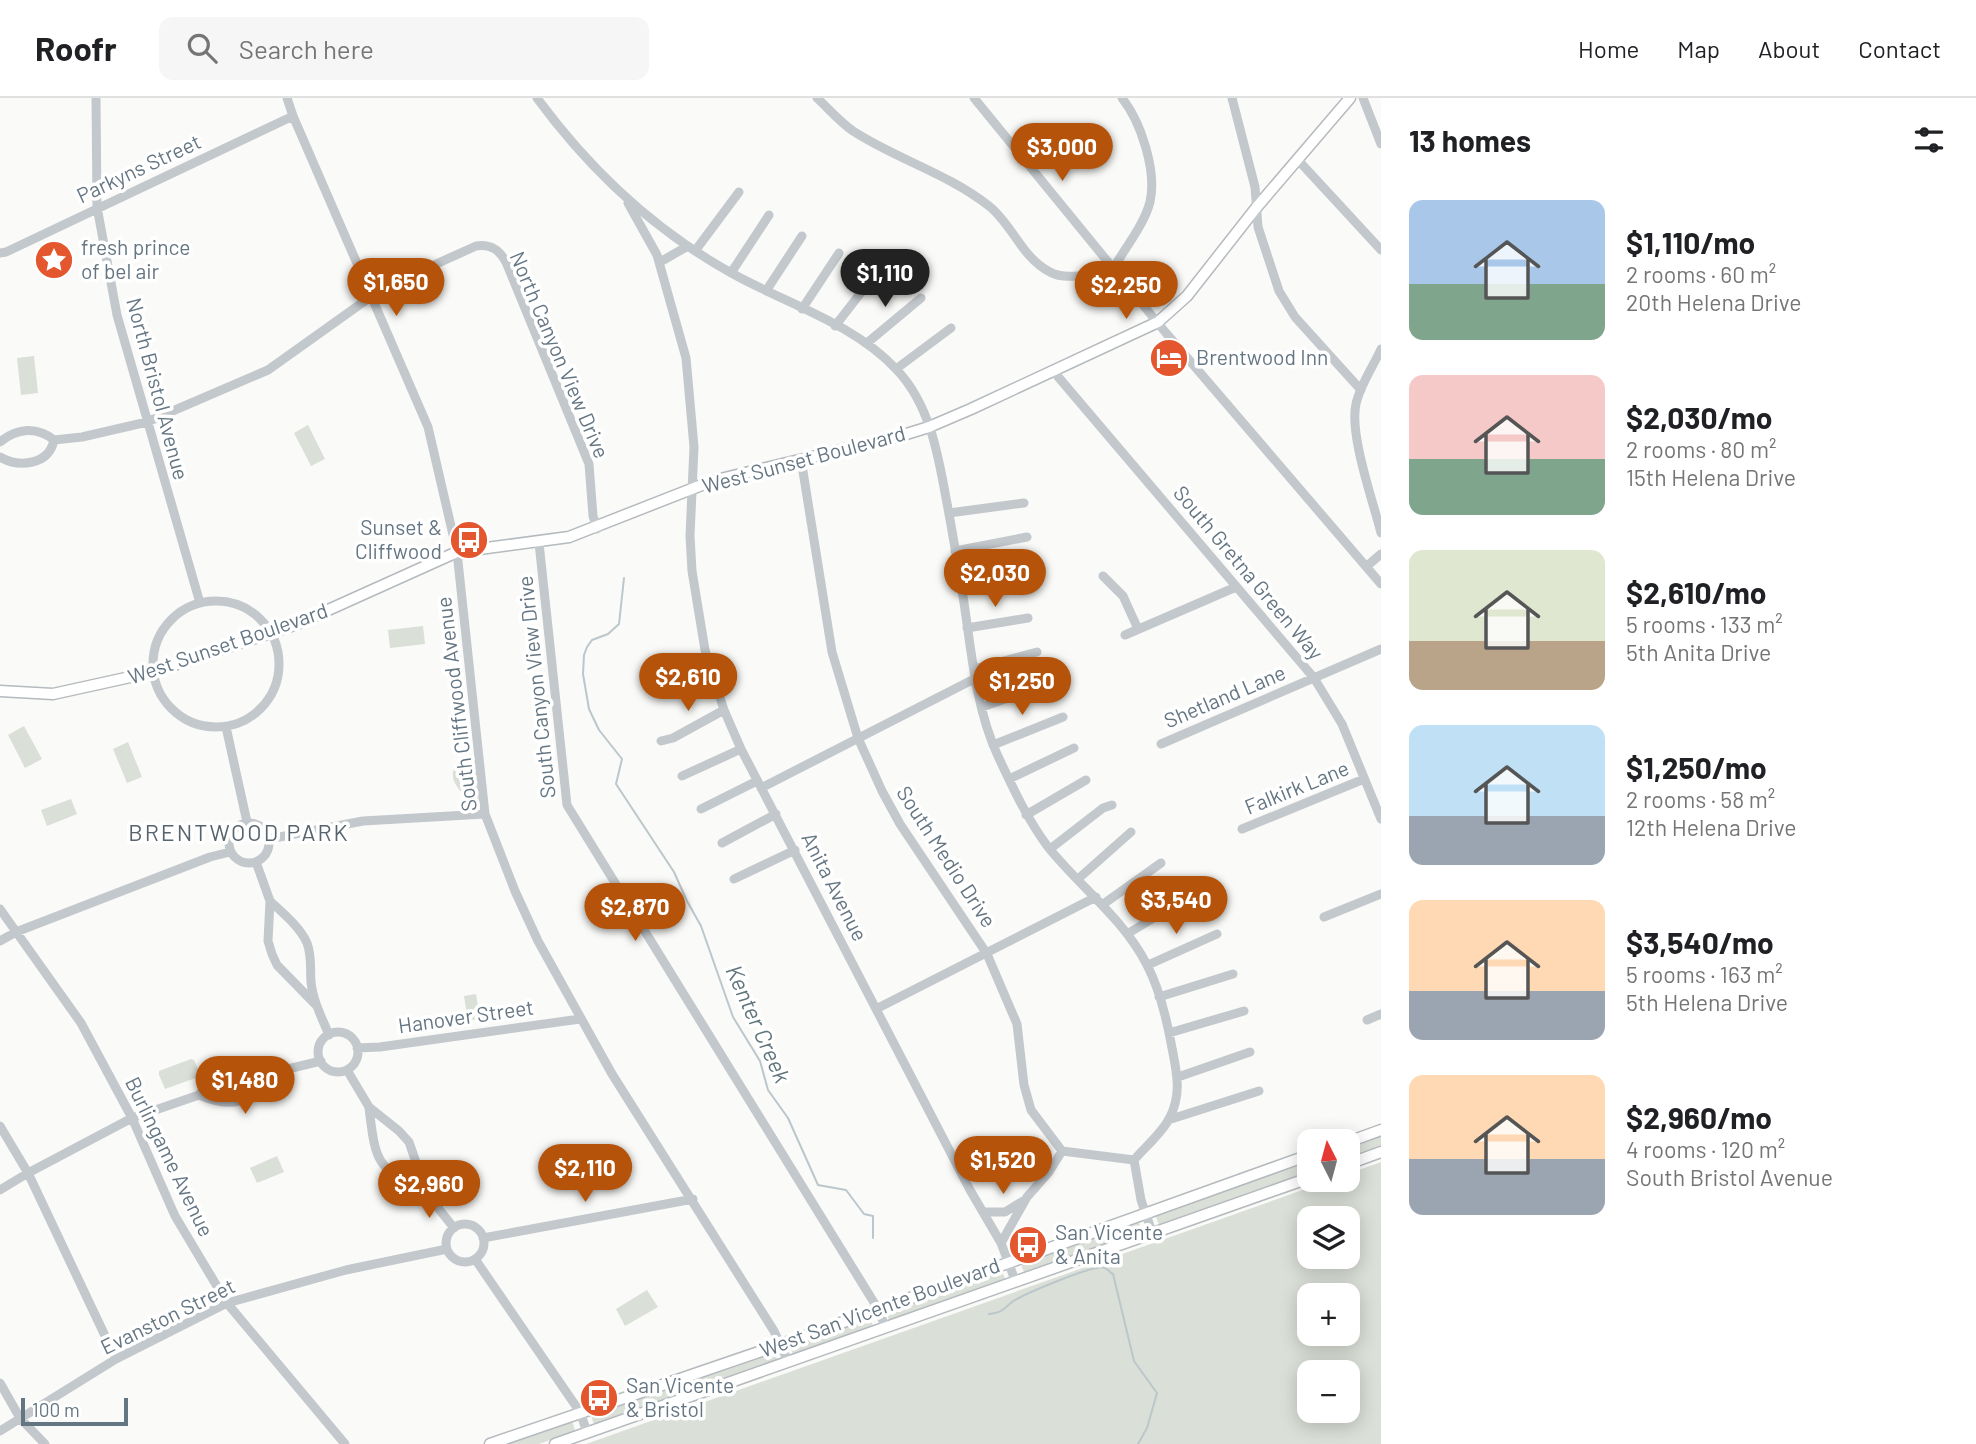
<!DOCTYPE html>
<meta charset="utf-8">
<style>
:root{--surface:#fff;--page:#f6f6f6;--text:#202124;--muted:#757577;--line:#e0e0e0;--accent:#b45309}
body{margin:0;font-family:Barlow,sans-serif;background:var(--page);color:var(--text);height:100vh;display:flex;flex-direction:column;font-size:26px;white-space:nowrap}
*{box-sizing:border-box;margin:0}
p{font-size:23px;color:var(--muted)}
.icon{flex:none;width:38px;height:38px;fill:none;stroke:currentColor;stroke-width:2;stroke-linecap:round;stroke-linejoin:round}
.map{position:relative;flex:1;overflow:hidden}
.drawer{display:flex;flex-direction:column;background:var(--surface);width:595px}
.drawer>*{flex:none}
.needle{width:46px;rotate:354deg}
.buttons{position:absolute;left:1297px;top:1031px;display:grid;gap:14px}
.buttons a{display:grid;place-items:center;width:63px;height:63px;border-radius:14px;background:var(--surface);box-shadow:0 4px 18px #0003;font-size:35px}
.scale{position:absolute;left:21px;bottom:18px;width:107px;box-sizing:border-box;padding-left:7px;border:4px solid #657683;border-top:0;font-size:19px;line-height:24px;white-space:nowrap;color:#657683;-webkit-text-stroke:5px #fff;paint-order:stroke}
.price{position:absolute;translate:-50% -60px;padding:0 16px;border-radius:24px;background:var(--accent);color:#fff;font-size:23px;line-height:46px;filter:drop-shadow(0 2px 4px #0008)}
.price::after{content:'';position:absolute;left:50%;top:42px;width:21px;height:16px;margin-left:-10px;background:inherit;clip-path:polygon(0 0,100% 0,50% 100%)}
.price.selected{background:#222;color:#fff}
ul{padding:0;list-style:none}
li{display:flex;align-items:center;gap:21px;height:175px;padding:0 28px}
li span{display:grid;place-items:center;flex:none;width:196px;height:140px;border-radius:14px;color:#555}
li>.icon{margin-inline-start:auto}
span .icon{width:84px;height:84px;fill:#fffc;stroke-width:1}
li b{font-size:30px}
h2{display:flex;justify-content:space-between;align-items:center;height:84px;padding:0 28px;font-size:30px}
header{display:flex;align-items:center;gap:42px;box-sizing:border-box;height:98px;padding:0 35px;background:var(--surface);border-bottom:2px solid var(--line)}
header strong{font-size:33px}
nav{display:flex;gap:38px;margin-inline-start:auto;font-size:24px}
.search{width:490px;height:63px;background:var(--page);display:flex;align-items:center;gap:18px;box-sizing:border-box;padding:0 24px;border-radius:14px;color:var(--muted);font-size:26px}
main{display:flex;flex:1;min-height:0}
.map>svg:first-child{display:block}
</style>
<header>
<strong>Roofr</strong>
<div class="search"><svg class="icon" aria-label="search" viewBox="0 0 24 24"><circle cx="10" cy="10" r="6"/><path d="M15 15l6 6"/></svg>Search here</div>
<nav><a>Home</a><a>Map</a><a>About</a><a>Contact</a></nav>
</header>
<main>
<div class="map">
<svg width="1381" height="1346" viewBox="0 0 1381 1346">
<rect width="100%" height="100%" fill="#fafaf8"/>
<path fill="#dadfd7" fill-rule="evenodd" d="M34,258L38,295L21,297L17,260Z
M308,327L325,361L311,368L294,335Z
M423,528L425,546L390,550L388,532Z
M24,628L42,661L25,670L8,637Z
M128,644L142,679L127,685L113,651Z
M465,662H475L482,705C463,703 437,673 465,662Z
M71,701L77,716L47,728L41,712Z
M476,896L480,921L468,923L464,898Z
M191,961L194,962L201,978L165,991L159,977V973Z
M1381,1036V1049L1348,1060V1048Z
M277,1058L284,1074L257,1085L250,1070Z
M1309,1062V1074L1159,1127L1155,1116Z
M1381,1064V1346H586L1331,1082H1348V1076ZM1348,1120V1158H1309V1120ZM1309,1197H1348V1236H1309ZM1309,1274H1348V1312H1309Z
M1138,1122L1142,1133L1024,1174L1020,1164Z
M1001,1170L1005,1181L889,1222L885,1212Z
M647,1192L658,1209L625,1228L616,1211Z
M869,1217L873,1228L793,1256L789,1246Z
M774,1251L777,1262L594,1326L590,1315Z
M572,1322L575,1333L539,1346H504Z"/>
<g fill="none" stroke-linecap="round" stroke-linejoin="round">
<path stroke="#bbc7cb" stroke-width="2" d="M624,480L619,526L608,536L592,542L587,549L584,557L583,576L589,611L599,632L622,661L616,686L674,774L687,803L701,828L733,919L760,963L768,992L788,1020L818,1087L846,1092L864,1116L873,1118V1140
M989,1216C1003,1214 1002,1212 1012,1204C1022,1197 1096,1165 1105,1170C1108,1171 1110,1175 1113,1176L1134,1263L1157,1295L1147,1330L1138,1346"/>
<g stroke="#b5babe" stroke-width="13">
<path id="major" d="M0,593L53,596L153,574L297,526L457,454L569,439L712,383L900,338L929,329L971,311L1158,224L1187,198L1256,110L1350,0
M1348,1044L1381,1032
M1348,1066L1381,1054
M490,1346L782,1246L1309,1057
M555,1346L1309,1080"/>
</g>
<path stroke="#c3c8cc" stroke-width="9" d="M96,0L97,109L117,217L200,505
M287,0L293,18L428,329L457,454L485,716L515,793L538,843L612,976L774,1233L788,1263
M537,0C590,72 656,134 735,177C788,206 854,226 896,271C929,305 938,355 946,400C952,431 957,462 962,492C971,546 974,605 997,656C1012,688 1027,721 1048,749C1080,789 1123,820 1147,867C1160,892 1167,922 1172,950C1177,975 1182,997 1169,1021C1161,1036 1145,1049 1134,1062L1141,1102L1152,1134
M817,0C829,11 840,24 853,33C896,61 947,75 989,108C1012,126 1022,160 1050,174C1068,184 1093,174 1113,171C1125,150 1144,127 1150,104C1157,73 1141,24 1122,0
M974,0L1166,235L1381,486
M1232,0L1255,89L1258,129L1279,193L1295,219L1361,292
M1363,0L1381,46
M1298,62L1381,152
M628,105L657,157L686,260L694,349L690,438L692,473L705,552L724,612L741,651L970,1092L1001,1145L1015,1182
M695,153L739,94
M0,155L6,154L293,18
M660,164L688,148
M731,175L769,117
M766,193L802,138
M802,211L839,155
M835,228L877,174
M867,245L921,200
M1381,251C1373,269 1360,287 1356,306C1349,336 1373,403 1381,435
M896,271L951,230
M1054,274L1314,580L1342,626L1381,721
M0,344C17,330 37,328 54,342L82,339L147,324L268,272L383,190L476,148C490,146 499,151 506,164L589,366L593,418L597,431
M0,359C19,370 49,367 54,342
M801,361L832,554L858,640L882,693L900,726L987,856L1017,926L1024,987L1031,1012L1062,1053L1134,1062
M949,415L1024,405
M539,445L567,707L878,1211L885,1228
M955,453L1027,439
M1367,468L1381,456
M1103,478L1123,498L1138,531
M962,493L1030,486
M153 566a63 63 0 1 1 126 0a63 63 0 1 1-126 0Z
M967,530L1028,520
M1125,537L1236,489
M974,571L1037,554
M982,609L1042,588H1054
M226,629L247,724
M661,643L673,640L724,612
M1161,646L1381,551
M993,647L1063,619
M682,678L741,651
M1009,681L1074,650
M761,690L976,580
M701,711L757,683
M1026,717L1086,682
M229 745a20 20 0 1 1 40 0a20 20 0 1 1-40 0Z
M1242,731L1364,681
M269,741L363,723L485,716
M722,745L776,716
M1050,751L1103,710L1112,707
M256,764L270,803L268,843L272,856L277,867L316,907
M734,781L795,752
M1078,781L1131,734
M270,803C283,815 300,829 307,845C312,858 310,871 311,884C313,903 322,920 329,937
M1102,807L1161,765
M0,811L81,925L132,1020L175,1118L227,1205L345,1346
M1324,819L1381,796
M1127,836L1190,798
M0,843L16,834L210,759L230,754
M1148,867L1217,836
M1159,899L1233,876
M876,911L1096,799
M1367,922L1381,916
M318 954a20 20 0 1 1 40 0a20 20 0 1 1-40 0Z
M1169,935L1244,913
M357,950L380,949L580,921
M347,972L369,1009L399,1033L409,1044L427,1096L454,1130
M1178,979L1250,954
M199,997C233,1011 250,1006 271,975
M369,1010C376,1067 376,1068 427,1096
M1168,1022L1259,993
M0,1028L28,1075L116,1261
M0,1092L28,1075L132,1020L199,997L209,983L229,972L256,970L271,975L321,963
M984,1114H1005L1023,1103
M446 1145a19 19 0 1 1 38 0a19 19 0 1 1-38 0Z
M483,1140L693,1101
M1001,1145L1027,1099L1049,1074L1062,1053
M475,1161L580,1314L587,1334
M0,1285L20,1320L45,1346
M0,1333L116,1261L227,1205L346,1172L447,1151"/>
<use href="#major" stroke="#fff" stroke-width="10"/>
</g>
<defs>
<g id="sight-disc" transform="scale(2.0125)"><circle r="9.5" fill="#e4572e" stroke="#fff"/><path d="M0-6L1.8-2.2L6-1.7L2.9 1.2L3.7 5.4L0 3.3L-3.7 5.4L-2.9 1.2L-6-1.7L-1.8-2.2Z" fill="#fff"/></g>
<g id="hotel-disc" transform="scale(2.0125)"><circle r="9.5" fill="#e4572e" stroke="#fff"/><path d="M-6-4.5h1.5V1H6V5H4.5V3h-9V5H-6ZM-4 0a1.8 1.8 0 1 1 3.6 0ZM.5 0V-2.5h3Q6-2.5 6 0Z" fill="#fff"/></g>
<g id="bus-disc" transform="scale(2.0125)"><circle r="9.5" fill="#e4572e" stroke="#fff"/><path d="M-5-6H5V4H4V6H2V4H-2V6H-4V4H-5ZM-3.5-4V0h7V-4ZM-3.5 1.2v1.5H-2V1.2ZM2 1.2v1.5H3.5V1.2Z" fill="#fff"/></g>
</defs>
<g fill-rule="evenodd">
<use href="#sight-disc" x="54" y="162"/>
<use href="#hotel-disc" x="1169" y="260"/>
<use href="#bus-disc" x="469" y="442"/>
<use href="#bus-disc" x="1028" y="1147"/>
<use href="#bus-disc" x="599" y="1300"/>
</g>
<g text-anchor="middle" stroke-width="7" stroke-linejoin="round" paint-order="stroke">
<g font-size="21" fill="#657683" stroke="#fff">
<text transform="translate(139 71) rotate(-25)" y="7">Parkyns Street</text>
<text transform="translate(559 257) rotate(67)" y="7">North Canyon View Drive</text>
<text transform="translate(157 291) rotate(75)" y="7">North Bristol Avenue</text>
<text transform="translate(804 362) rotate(-15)" y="7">West Sunset Boulevard</text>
<text transform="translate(1248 475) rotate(50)" y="7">South Gretna Green Way</text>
<text transform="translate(228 546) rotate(-19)" y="7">West Sunset Boulevard</text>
<text transform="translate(537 589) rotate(-96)" y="7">South Canyon View Drive</text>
<text transform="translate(1225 599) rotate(-23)" y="7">Shetland Lane</text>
<text transform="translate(457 606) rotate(-97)" y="7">South Cliffwood Avenue</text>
<text transform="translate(1297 690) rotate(-22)" y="7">Falkirk Lane</text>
<text transform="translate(946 759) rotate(57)" y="7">South Medio Drive</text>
<text transform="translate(834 789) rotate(63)" y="7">Anita Avenue</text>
<text transform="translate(466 919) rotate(-8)" y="7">Hanover Street</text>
<text transform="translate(169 1059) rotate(64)" y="7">Burlingame Avenue</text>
<text transform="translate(880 1210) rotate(-20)" y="7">West San Vicente Boulevard</text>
<text transform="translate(168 1219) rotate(-26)" y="7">Evanston Street</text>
</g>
<g font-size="21" fill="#657683" stroke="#fff" text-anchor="start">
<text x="81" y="157">fresh prince<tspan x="81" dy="24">of bel air</tspan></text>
<text x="1196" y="267">Brentwood Inn</text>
<text x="442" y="437" text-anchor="end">Sunset &amp;<tspan x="442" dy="24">Cliffwood</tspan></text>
<text x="1055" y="1142">San Vicente<tspan x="1055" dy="24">&amp; Anita</tspan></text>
<text x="626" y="1295">San Vicente<tspan x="626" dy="24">&amp; Bristol</tspan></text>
</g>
<g font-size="23" letter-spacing="2" fill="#57646e" stroke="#fff">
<text x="239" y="743">BRENTWOOD PARK</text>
</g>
<g font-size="23" font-style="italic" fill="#60757c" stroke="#fff">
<text transform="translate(758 926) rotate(66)" y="8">Kenter Creek</text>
</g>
</g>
</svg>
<div class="buttons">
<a><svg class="needle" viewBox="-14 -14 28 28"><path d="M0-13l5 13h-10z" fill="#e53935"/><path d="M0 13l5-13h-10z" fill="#757577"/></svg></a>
<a><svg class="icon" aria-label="layers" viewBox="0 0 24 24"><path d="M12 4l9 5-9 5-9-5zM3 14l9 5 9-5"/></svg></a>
<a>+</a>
<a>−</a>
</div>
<div class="scale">100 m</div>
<b class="price" style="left:1062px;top:85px">$3,000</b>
<b class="price selected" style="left:885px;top:211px">$1,110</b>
<b class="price" style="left:396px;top:220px">$1,650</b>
<b class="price" style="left:1126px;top:223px">$2,250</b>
<b class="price" style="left:995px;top:511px">$2,030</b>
<b class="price" style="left:688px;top:615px">$2,610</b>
<b class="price" style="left:1022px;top:619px">$1,250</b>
<b class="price" style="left:1176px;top:838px">$3,540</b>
<b class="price" style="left:635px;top:845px">$2,870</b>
<b class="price" style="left:245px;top:1018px">$1,480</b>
<b class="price" style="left:1003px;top:1098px">$1,520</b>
<b class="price" style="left:585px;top:1106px">$2,110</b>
<b class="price" style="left:429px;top:1122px">$2,960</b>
</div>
<section class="drawer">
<h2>13 homes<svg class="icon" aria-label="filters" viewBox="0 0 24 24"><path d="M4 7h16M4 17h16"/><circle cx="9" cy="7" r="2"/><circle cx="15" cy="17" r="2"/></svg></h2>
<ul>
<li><span style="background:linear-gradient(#a9c7e8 60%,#7fa58c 0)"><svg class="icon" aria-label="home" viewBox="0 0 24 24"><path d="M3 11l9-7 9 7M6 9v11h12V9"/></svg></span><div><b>$1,110/mo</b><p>2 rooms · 60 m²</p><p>20th Helena Drive</p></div></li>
<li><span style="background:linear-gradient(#f6c9c9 60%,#7fa58c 0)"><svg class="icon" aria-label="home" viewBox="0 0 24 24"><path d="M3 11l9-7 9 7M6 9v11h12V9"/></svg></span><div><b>$2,030/mo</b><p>2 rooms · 80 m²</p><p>15th Helena Drive</p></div></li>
<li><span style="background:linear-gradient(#dfe7d0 65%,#b9a48a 0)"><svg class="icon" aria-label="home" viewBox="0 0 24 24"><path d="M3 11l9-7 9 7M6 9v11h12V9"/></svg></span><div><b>$2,610/mo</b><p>5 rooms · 133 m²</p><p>5th Anita Drive</p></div></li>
<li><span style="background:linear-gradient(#bfe0f5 65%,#9aa5b1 0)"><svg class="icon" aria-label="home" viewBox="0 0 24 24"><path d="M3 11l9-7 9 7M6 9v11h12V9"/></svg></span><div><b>$1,250/mo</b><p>2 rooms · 58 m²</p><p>12th Helena Drive</p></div></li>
<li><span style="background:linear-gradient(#ffd9b3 65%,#9aa5b1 0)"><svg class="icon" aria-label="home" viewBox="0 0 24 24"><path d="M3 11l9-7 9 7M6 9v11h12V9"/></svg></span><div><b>$3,540/mo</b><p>5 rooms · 163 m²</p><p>5th Helena Drive</p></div></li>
<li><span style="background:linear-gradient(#ffd9b3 60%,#9aa5b1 0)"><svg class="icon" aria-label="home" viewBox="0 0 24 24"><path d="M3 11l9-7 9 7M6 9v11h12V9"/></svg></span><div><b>$2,960/mo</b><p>4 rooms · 120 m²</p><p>South Bristol Avenue</p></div></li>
</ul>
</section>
</main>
